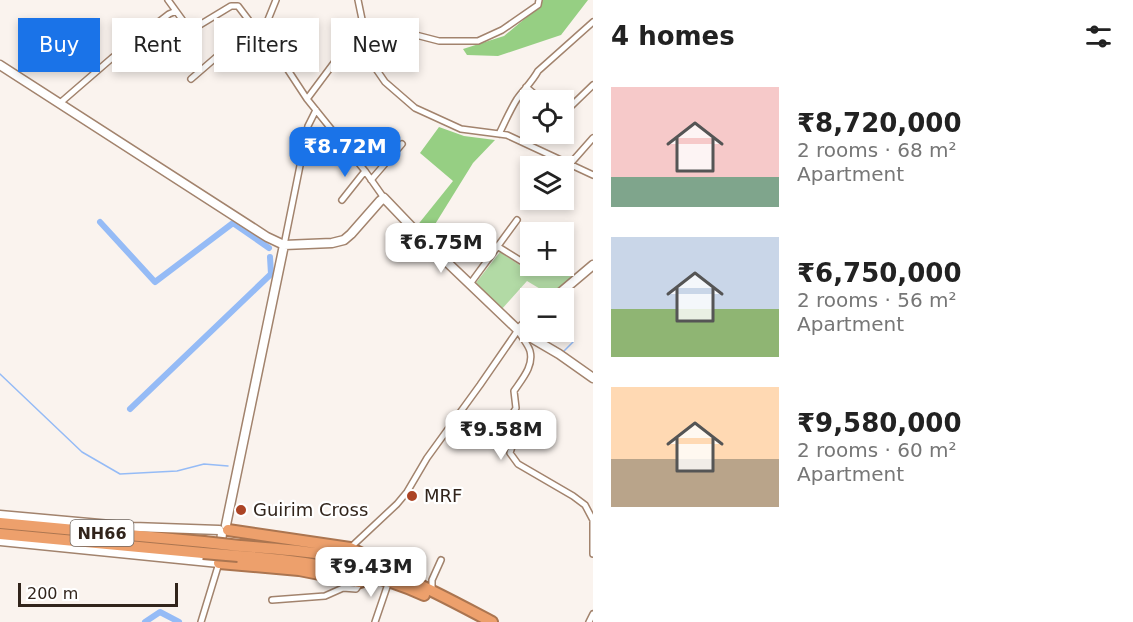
<!DOCTYPE html>
<meta charset="utf-8">
<style>
:root{--surface:#fff;--page:#f2f2f2;--text:#222;--muted:#767676;--accent:#1a73e8}
body{margin:0;font-family:"DejaVu Sans",sans-serif;background:var(--page);color:var(--text);height:100vh;display:flex;flex-direction:column;font-size:22px;white-space:nowrap}
*{box-sizing:border-box;margin:0}
p{font-size:20px;color:var(--muted)}
.icon{flex:none;width:33px;height:33px;fill:none;stroke:currentColor;stroke-width:2;stroke-linecap:round;stroke-linejoin:round}
.map{position:relative;flex:1;overflow:hidden}
.sheet{display:flex;flex-direction:column;background:var(--surface);width:540px}
.sheet>*{flex:none}
.banner{position:absolute;left:18px;top:18px;width:484px;height:54px;display:flex;gap:12px}
.buttons{position:absolute;left:520px;top:90px;display:grid;gap:12px}
.buttons a{display:grid;place-items:center;width:54px;height:54px;border-radius:0px;background:var(--surface);box-shadow:0 3px 9px #0003;font-size:30px}
.scale{position:absolute;left:18px;bottom:15px;width:160px;box-sizing:border-box;padding-left:6px;border:3px solid #31241b;border-top:0;font-size:16px;line-height:21px;white-space:nowrap;color:#31241b;-webkit-text-stroke:4px #fff;paint-order:stroke}
.price{position:absolute;translate:-50% -51px;padding:0 14px;border-radius:12px;background:#fff;color:#222;font-size:20px;line-height:39px;filter:drop-shadow(0 2px 3px #0008)}
.price::after{content:'';position:absolute;left:50%;top:36px;width:18px;height:14px;margin-left:-9px;background:inherit;clip-path:polygon(0 0,100% 0,50% 100%)}
.price.active{background:var(--accent);color:#fff}
ul{padding:0;list-style:none}
li{display:flex;align-items:center;gap:18px;height:150px;padding:0 18px}
li span{display:grid;place-items:center;flex:none;width:168px;height:120px;border-radius:0px;color:#555}
li>.icon{margin-inline-start:auto}
span .icon{width:72px;height:72px;fill:#fffc;stroke-width:1}
li b{font-size:26px}
h2{display:flex;justify-content:space-between;align-items:center;height:72px;padding:0 18px;font-size:26px}
.chip{padding:0 21px;border-radius:0px;background:var(--surface);box-shadow:0 3px 9px #0003;font-size:21px;line-height:54px}
.chip.active{background:var(--accent);color:#fff}
main{display:flex;flex:1;min-height:0}
.map>svg:first-child{display:block}
</style>
<main>
<div class="map">
<svg width="593" height="622" viewBox="0 0 593 622">
<rect width="100%" height="100%" fill="#faf3ee"/>
<path fill="#b2daa5" d="M500,252L521,266L531,254V266H555L572,277L552,296L527,281L501,310L475,284Z"/>
<path fill="#96cf83" d="M539,0H588L561,35L498,56L467,55L463,49L504,36L534,11Z
M439,127L464,136L495,140L473,163L429,234L416,227L453,181L420,153Z"/>
<g fill="none" stroke-linecap="round" stroke-linejoin="round">
<path stroke="#95bbf6" stroke-width="1.5" d="M562,353L573,342
M0,374L82,452L120,474L177,471L204,464L228,466"/>
<path stroke="#95bbf6" stroke-width="6" d="M100,222L155,282L233,223L269,248
M130,409L271,274L270,257
M145,622L160,612L179,622"/>
<g stroke="#a2836d" stroke-width="8">
<path id="street" d="M168,0L176,11
M276,0L263,32L307,99L365,171L384,198
M358,0L364,29
M351,40L365,53L385,82L415,108L461,129L507,135L593,175
M191,79L228,47L257,31
M526,87L542,100
M307,99L351,40L364,29L385,27L439,41H478L502,30L538,5L539,0
M60,103L112,58L169,14L176,11L189,29H193L231,6H238L257,31L263,32
M564,113L593,85
M499,134C505,122 510,110 517,99C524,89 532,82 538,71L593,22
M570,164L593,138
M371,180L402,144
M342,200L365,171
M284,245L308,126L316,110
M497,246L521,261
M470,284L517,220
M350,548L397,504L407,492L427,458L480,385L518,330C521,337 528,344 530,351C534,366 522,379 514,391L516,408L505,426L515,433V437L510,453L518,464L573,496L585,505L593,520V554
M432,590V580L441,560
M272,600L325,596L343,588L356,589L361,582
M201,622L219,563
M375,622L389,581
M589,622L593,614"/>
</g>
<g stroke="#a2836d" stroke-width="11">
<path id="secondary" d="M0,65L267,237L284,245L332,243L344,240L351,234L380,201L384,198L428,244L518,330L559,354L593,378
M554,298L593,265
M518,330L531,318
M0,515L133,527L219,530
M226,525L284,245
M0,541L219,563L222,533"/>
</g>
<g stroke="#ab7550" stroke-width="14">
<path id="highway" d="M0,523L204,542
M228,530L350,548L385,565
M0,534L203,553
M240,546C291,550 345,553 393,573C427,587 460,605 492,622
M238,556C296,560 371,570 424,595
M219,563L299,570L360,582L373,578"/>
</g>
<use href="#street" stroke="#fff" stroke-width="5"/>
<use href="#secondary" stroke="#fff" stroke-width="8"/>
<use href="#highway" stroke="#eda06c" stroke-width="10"/>
<g stroke="#ab7550" stroke-width="14" stroke-linecap="butt">
<path id="highway-bridge" d="M204,542L240,546
M203,553L238,556"/>
</g>
<use href="#highway-bridge" stroke="#eda06c" stroke-width="10"/>
</g>
<g fill="#ac4425" stroke="#fff" stroke-width="2">
<circle cx="412" cy="496" r="6"/>
<circle cx="241" cy="510" r="6"/>
</g>
<g text-anchor="middle" stroke-width="4.5" stroke-linejoin="round" paint-order="stroke">
<rect fill="#fff" stroke="#6f665f" stroke-width="1.5" x="70.5" y="520" width="63" height="26" rx="4.5"/>
<g font-size="16" font-weight="bold" fill="#31241b">
<text x="102" y="539">NH66</text>
</g>
<g font-size="18" fill="#31241b" stroke="#fff" text-anchor="start">
<text x="424" y="502">MRF</text>
<text x="253" y="516">Guirim Cross</text>
</g>
</g>
</svg>
<div class="buttons">
<a><svg class="icon" aria-label="locate" viewBox="0 0 24 24"><circle cx="12" cy="12" r="6"/><path d="M12 2v4M12 18v4M2 12h4M18 12h4"/></svg></a>
<a><svg class="icon" aria-label="layers" viewBox="0 0 24 24"><path d="M12 4l9 5-9 5-9-5zM3 14l9 5 9-5"/></svg></a>
<a>+</a>
<a>−</a>
</div>
<div class="scale">200 m</div>
<b class="price active" style="left:345px;top:178px">₹8.72M</b>
<b class="price" style="left:441px;top:274px">₹6.75M</b>
<b class="price" style="left:501px;top:461px">₹9.58M</b>
<b class="price" style="left:371px;top:598px">₹9.43M</b>
<div class="banner">
<a class="chip active">Buy</a>
<a class="chip">Rent</a>
<a class="chip">Filters</a>
<a class="chip">New</a>
</div>
</div>
<section class="sheet">
<h2>4 homes<svg class="icon" aria-label="filters" viewBox="0 0 24 24"><path d="M4 7h16M4 17h16"/><circle cx="9" cy="7" r="2"/><circle cx="15" cy="17" r="2"/></svg></h2>
<ul>
<li><span style="background:linear-gradient(#f6c9c9 75%,#7fa58c 0)"><svg class="icon" aria-label="home" viewBox="0 0 24 24"><path d="M3 11l9-7 9 7M6 9v11h12V9"/></svg></span><div><b>₹8,720,000</b><p>2 rooms · 68 m²</p><p>Apartment</p></div></li>
<li><span style="background:linear-gradient(#c9d6e8 60%,#8fb573 0)"><svg class="icon" aria-label="home" viewBox="0 0 24 24"><path d="M3 11l9-7 9 7M6 9v11h12V9"/></svg></span><div><b>₹6,750,000</b><p>2 rooms · 56 m²</p><p>Apartment</p></div></li>
<li><span style="background:linear-gradient(#ffd9b3 60%,#b9a48a 0)"><svg class="icon" aria-label="home" viewBox="0 0 24 24"><path d="M3 11l9-7 9 7M6 9v11h12V9"/></svg></span><div><b>₹9,580,000</b><p>2 rooms · 60 m²</p><p>Apartment</p></div></li>
</ul>
</section>
</main>
